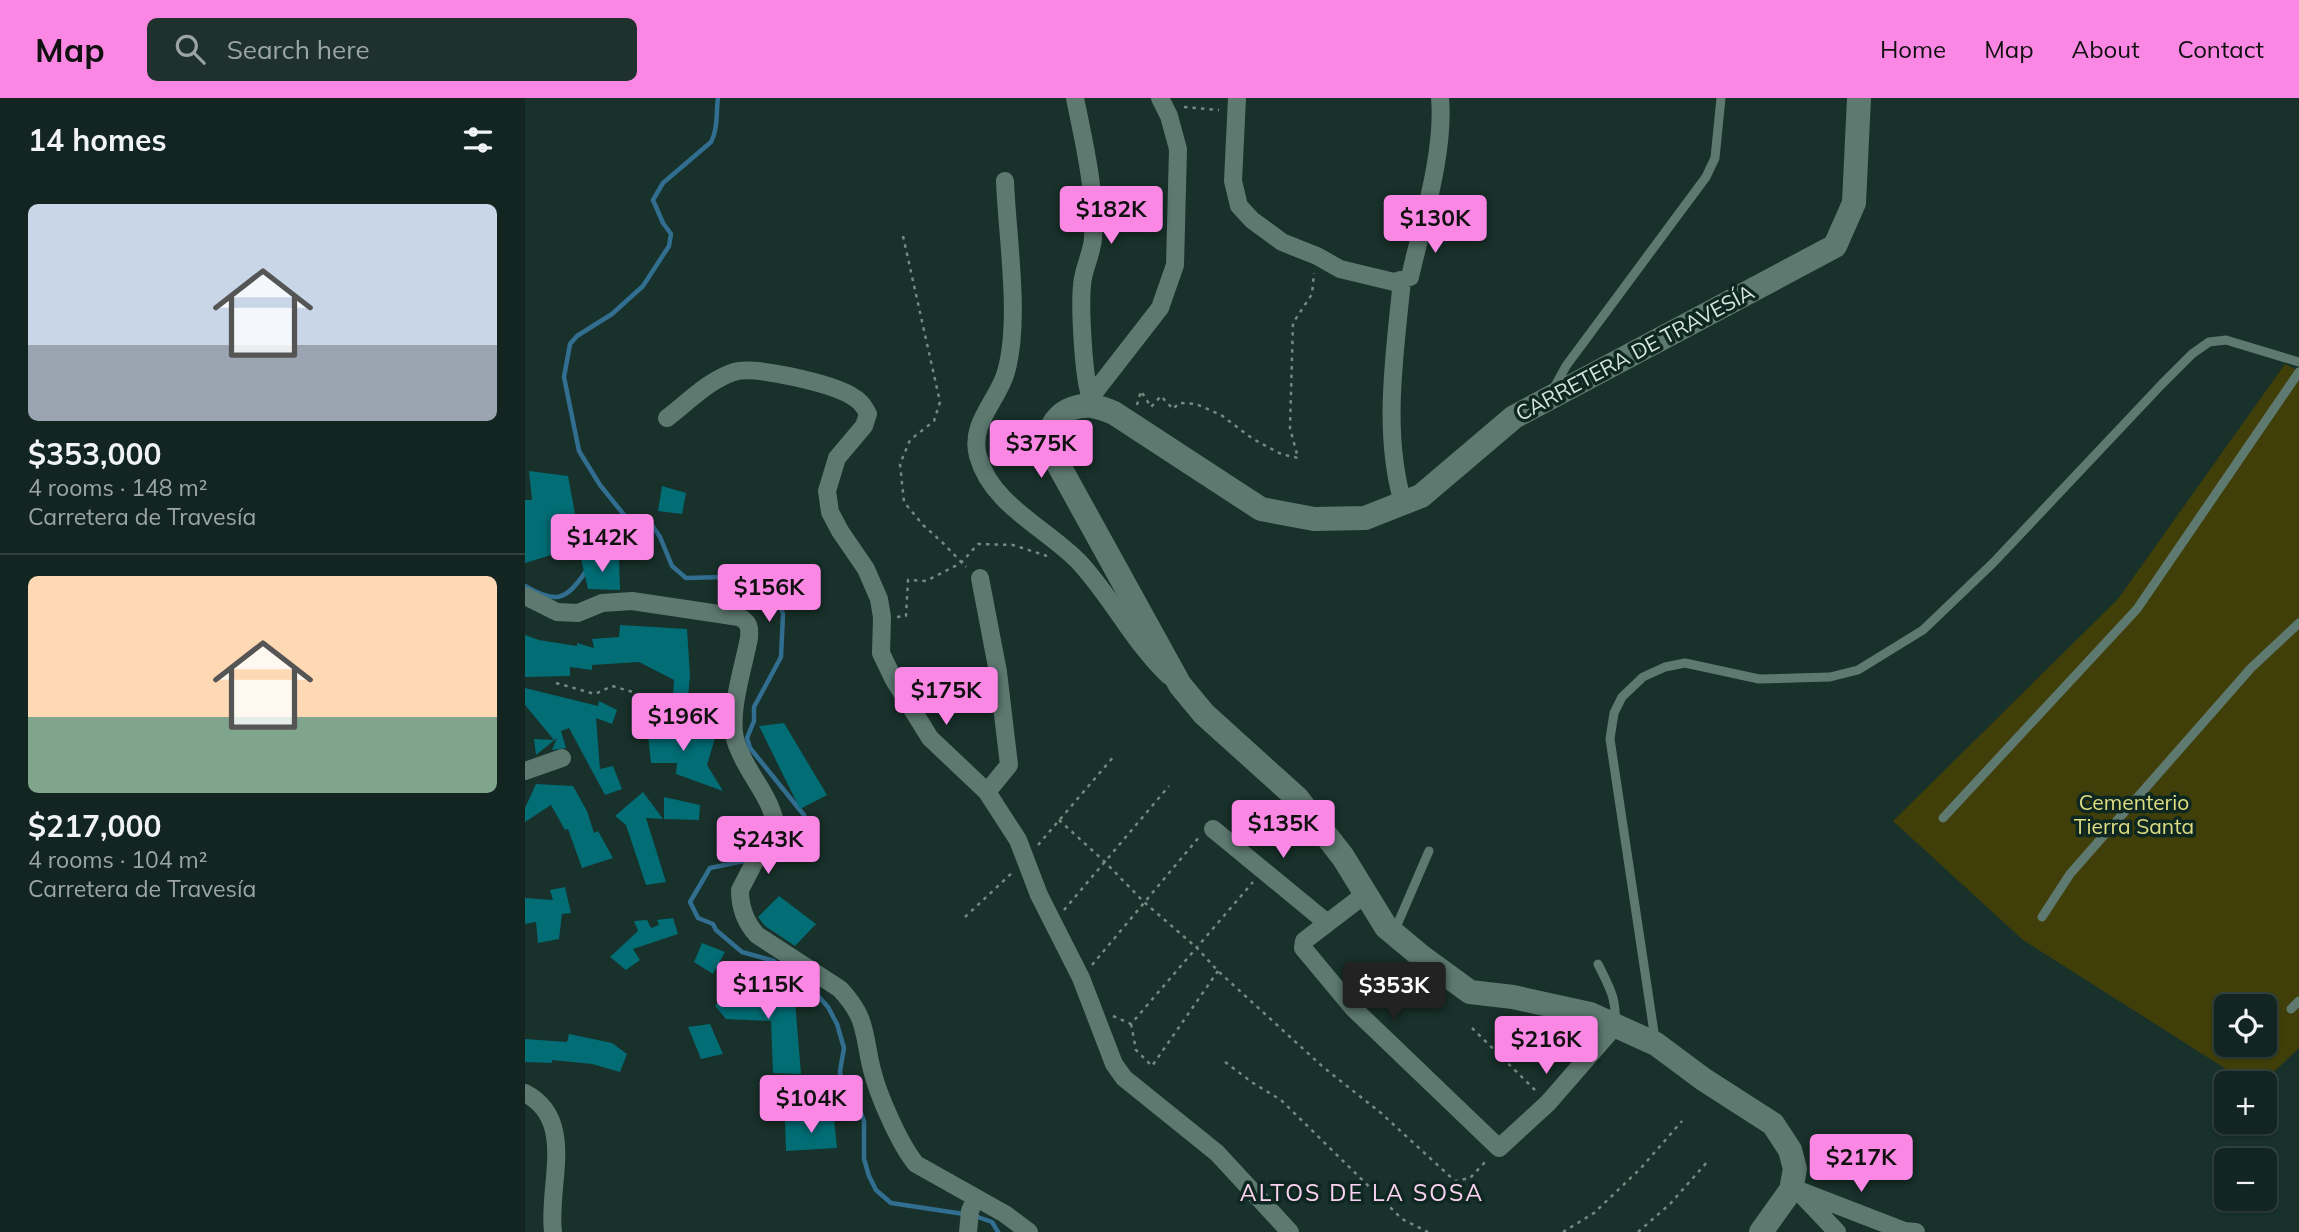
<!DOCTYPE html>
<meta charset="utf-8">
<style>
:root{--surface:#122520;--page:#1f312d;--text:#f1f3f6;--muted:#9ca5a5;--line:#31423e;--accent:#fb87e5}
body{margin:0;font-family:Mulish,sans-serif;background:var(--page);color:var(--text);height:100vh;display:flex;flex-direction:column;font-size:26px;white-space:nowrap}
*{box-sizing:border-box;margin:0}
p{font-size:23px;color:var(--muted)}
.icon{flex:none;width:38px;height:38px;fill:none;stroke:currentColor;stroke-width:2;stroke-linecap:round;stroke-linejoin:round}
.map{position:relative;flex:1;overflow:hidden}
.panel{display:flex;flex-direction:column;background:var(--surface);width:525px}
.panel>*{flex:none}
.controls{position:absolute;left:1689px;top:896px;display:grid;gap:14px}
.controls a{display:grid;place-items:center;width:63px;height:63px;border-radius:10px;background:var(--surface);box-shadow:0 2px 5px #0004,0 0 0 2px var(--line);font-size:35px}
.price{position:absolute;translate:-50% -60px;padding:0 16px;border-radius:7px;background:var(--accent);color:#111;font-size:23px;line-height:46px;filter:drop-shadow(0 2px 4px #0008)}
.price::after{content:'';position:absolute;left:50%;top:42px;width:21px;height:16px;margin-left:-10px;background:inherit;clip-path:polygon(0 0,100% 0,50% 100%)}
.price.current{background:#222;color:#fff}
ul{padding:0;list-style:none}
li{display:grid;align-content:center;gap:14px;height:371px;padding:0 28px}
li+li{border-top:2px solid var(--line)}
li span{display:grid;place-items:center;height:217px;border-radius:10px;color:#555}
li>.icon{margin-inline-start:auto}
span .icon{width:126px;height:126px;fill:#fffc;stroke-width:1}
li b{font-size:30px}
h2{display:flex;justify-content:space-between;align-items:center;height:84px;padding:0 28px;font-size:30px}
header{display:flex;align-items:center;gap:42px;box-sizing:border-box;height:98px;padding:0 35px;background:var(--accent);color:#111}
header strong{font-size:33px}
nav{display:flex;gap:38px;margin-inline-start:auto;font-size:24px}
.search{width:490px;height:63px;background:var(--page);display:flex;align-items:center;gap:18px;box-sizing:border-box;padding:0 24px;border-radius:10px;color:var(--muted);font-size:26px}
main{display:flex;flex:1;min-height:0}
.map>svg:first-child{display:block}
</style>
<header>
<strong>Map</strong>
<div class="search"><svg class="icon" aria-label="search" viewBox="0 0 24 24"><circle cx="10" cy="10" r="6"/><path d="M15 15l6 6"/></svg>Search here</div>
<nav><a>Home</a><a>Map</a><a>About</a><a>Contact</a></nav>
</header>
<main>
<section class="panel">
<h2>14 homes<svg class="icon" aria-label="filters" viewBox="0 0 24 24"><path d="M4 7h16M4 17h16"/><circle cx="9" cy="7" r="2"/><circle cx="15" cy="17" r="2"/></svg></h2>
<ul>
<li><span style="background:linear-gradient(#c9d6e8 65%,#9aa5b1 0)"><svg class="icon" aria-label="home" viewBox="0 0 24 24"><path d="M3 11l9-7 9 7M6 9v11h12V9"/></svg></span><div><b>$353,000</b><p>4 rooms · 148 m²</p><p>Carretera de Travesía</p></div></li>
<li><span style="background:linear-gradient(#ffd9b3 65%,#7fa58c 0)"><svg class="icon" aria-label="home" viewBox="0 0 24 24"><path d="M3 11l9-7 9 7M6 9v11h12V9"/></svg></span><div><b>$217,000</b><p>4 rooms · 104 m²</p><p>Carretera de Travesía</p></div></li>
</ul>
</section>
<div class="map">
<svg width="1774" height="1134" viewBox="0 0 1774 1134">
<rect width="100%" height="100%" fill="#18312a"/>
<path fill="#403e09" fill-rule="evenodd" d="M1760,266L1774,273V950L1737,985H1723L1498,842L1368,723L1593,501ZM1701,908H1740V947H1701Z"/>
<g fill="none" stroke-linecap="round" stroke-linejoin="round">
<path stroke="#326e90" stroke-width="4.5" d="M108,428L75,387L54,353L39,279L45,246L52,238L87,216L118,188L144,148L146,136L138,125L128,102L138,85L186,44C193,31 191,15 193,0
M65,465L70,458L87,450L115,421H123L135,439L147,468L161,480L236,478L249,491L258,516L256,559L229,609V623L222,640L225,650L279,717L280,725L267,743L241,755
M0,488C31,506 41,503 61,473
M224,762L185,770L165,804L173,820L188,826L191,832L217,854L249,863L261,875L278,881L303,909L312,926L319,950L315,973L317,991L325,1003L334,1010L339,1023V1061L344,1078L351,1092L366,1105L439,1116
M447,1117L467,1124L473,1134"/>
</g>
<path fill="#026d75" d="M4,373L43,378L56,448L0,465V402H7Z
M137,388L161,395L157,416L133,413Z
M56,461H94L95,492L63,491Z
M95,527L162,531L165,577L163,600L148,597L149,582L114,564L67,567V572L45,569V578L0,579V537L14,542L52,548V545L69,550L67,541L94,539Z
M0,590L73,608L74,603L92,612L87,626L71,620L75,671L88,668L97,691L80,697L44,630L36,633L41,650L27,652L32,640L11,657L9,641L29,642L0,607Z
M259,625L302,697L275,711L234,628Z
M122,628L151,630L190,640L182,667L198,693L151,676L152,665H126Z
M11,686L48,688L62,713L69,735L73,733L88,760L57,770L43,731L40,732L26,707L0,724V710Z
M118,694L138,721L121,720L141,784L121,787L101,727L90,718Z
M139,699L175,707L174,722L139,721Z
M40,789L46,815L37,816L34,841L13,845L11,824L0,826V800L28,802L25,792Z
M254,798L291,826L270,848L240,828L233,819Z
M148,820L153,836L108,851L115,862L101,872L85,859L113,833L109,823L122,822L126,830L134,827L132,822Z
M177,845L200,854L188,876L169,864Z
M209,882L247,908V890H269L276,976L248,975L246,923L201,921L190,908Z
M185,926L198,956L176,961L163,929Z
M44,936L87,945L102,956L95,974L67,966L27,962V965L0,964V941L42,944Z
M309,1020L312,1050L261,1053L260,1023Z"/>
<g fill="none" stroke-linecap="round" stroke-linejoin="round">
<path stroke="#758983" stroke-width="2.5" stroke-dasharray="3.5 5" stroke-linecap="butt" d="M659,9L694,12
M378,138L415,304L409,323L385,342L375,366L379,404L398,427L418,445L441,469
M612,307L616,293L626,309L636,298L648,311L654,305L671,306L696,317L728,341L756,356L773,360L765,330L768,225L787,196L789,175
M372,519L381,518L383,482L401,483L436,465L453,446L488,447L522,458
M31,585L70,596L87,588L108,594L120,611L151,618L191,620
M534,722L580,764L619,804L672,850L693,873L798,969L856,1015L930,1083L945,1080L963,1061
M513,747L590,657
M539,812L644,688
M440,819L489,773
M567,867L675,738
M588,918L606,926L728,784
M606,926L611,952L627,968L693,873
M947,930L1010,992
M700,964L728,985L756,1002L877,1121L903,1134
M1038,1134L1069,1115L1116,1070L1157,1023
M1113,1134L1145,1106L1183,1063"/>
<path stroke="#5e7a70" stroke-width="9" d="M1029,290L1041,268L1181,79L1190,60L1196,0
M1418,720L1612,511L1774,274
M1517,819L1545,776L1726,570L1774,525
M869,834L904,753
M1073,866C1084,889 1092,900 1090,927
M1766,911L1774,903
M1130,941L1085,641L1089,615L1097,599L1118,579L1140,569L1160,565L1234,581L1305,579L1333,572L1398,532L1468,465L1637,286L1667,256L1684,244L1701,242L1774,264"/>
<path stroke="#5e7a70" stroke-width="18" d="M550,0C559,45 571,93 568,140C567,156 558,171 557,187C555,208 558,289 568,305
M712,0L708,83L714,108L727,122L757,144L792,158L815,171L869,184L885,179C897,126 920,53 915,0
M480,83C482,138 496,222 481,274C473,303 444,325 453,358C466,407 523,431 555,465C588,501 609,545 644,578
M877,182C870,255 857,334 878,405
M565,300L635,210L650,167L653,51L644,18L635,0
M142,320C163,304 184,282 209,274C229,267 306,286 325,297C334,302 338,306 343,316L339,328L312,360L302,393L305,414L315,433L341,471L354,501L357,519L356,555L369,582L405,640L462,694L493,742L514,797L556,880L589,966L599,980L692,1055L765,1134
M455,480L473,574L484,667L462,694
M0,498L32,514L53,515L77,505L107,503L214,519C224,524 225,529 224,540C219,568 201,620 212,647C222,675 244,696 250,724L215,792C215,810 220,824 232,837L315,891C343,921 338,936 347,972C353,997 375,1047 391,1066L480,1116L504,1134
M0,673L37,660
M688,731L801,824
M839,797L779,843L778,850L828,910L974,1050L1023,1005L1090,928
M0,995C52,1022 22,1088 28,1134
M1273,1092L1379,1133L1391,1134
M1277,1097L1312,1134
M443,1134L445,1113L450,1101"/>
<path stroke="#5e7a70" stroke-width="24" d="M1236,1134L1266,1092L1270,1071L1265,1052L1248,1026L1178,981L1131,946L1065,916L988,899L945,894L897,859L861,829L818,759L772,700L679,616L655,587L527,355C517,327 539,306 567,308C574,309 582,312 589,315L736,411L789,421L840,420L896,398L989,319L1310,148L1329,105L1334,0"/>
</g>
<g text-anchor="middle" stroke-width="7" stroke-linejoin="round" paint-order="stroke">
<g font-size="21" fill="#d6e5e0" stroke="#0e2720">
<text transform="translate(1110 255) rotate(-28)" y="7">CARRETERA DE TRAVESÍA</text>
</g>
<g font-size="21" fill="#dfdc82" stroke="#0e2720">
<text x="1609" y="712">Cementerio<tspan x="1609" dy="24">Tierra Santa</tspan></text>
</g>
<g font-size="23" letter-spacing="2" fill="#fbd3f1" stroke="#0e2720">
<text x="837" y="1103">ALTOS DE LA SOSA</text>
</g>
</g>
</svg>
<div class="controls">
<a><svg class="icon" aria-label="locate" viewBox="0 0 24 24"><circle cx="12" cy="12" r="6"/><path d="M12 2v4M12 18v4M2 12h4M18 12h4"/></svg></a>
<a>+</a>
<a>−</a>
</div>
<b class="price" style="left:586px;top:148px">$182K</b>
<b class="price" style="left:910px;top:157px">$130K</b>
<b class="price" style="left:516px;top:382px">$375K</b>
<b class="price" style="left:77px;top:476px">$142K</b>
<b class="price" style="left:244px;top:526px">$156K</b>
<b class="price" style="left:421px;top:629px">$175K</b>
<b class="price" style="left:158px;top:655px">$196K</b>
<b class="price" style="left:758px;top:762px">$135K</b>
<b class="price" style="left:243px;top:778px">$243K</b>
<b class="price" style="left:243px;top:923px">$115K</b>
<b class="price current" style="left:869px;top:924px">$353K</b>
<b class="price" style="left:1021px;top:978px">$216K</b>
<b class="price" style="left:286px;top:1037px">$104K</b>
<b class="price" style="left:1336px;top:1096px">$217K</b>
</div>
</main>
